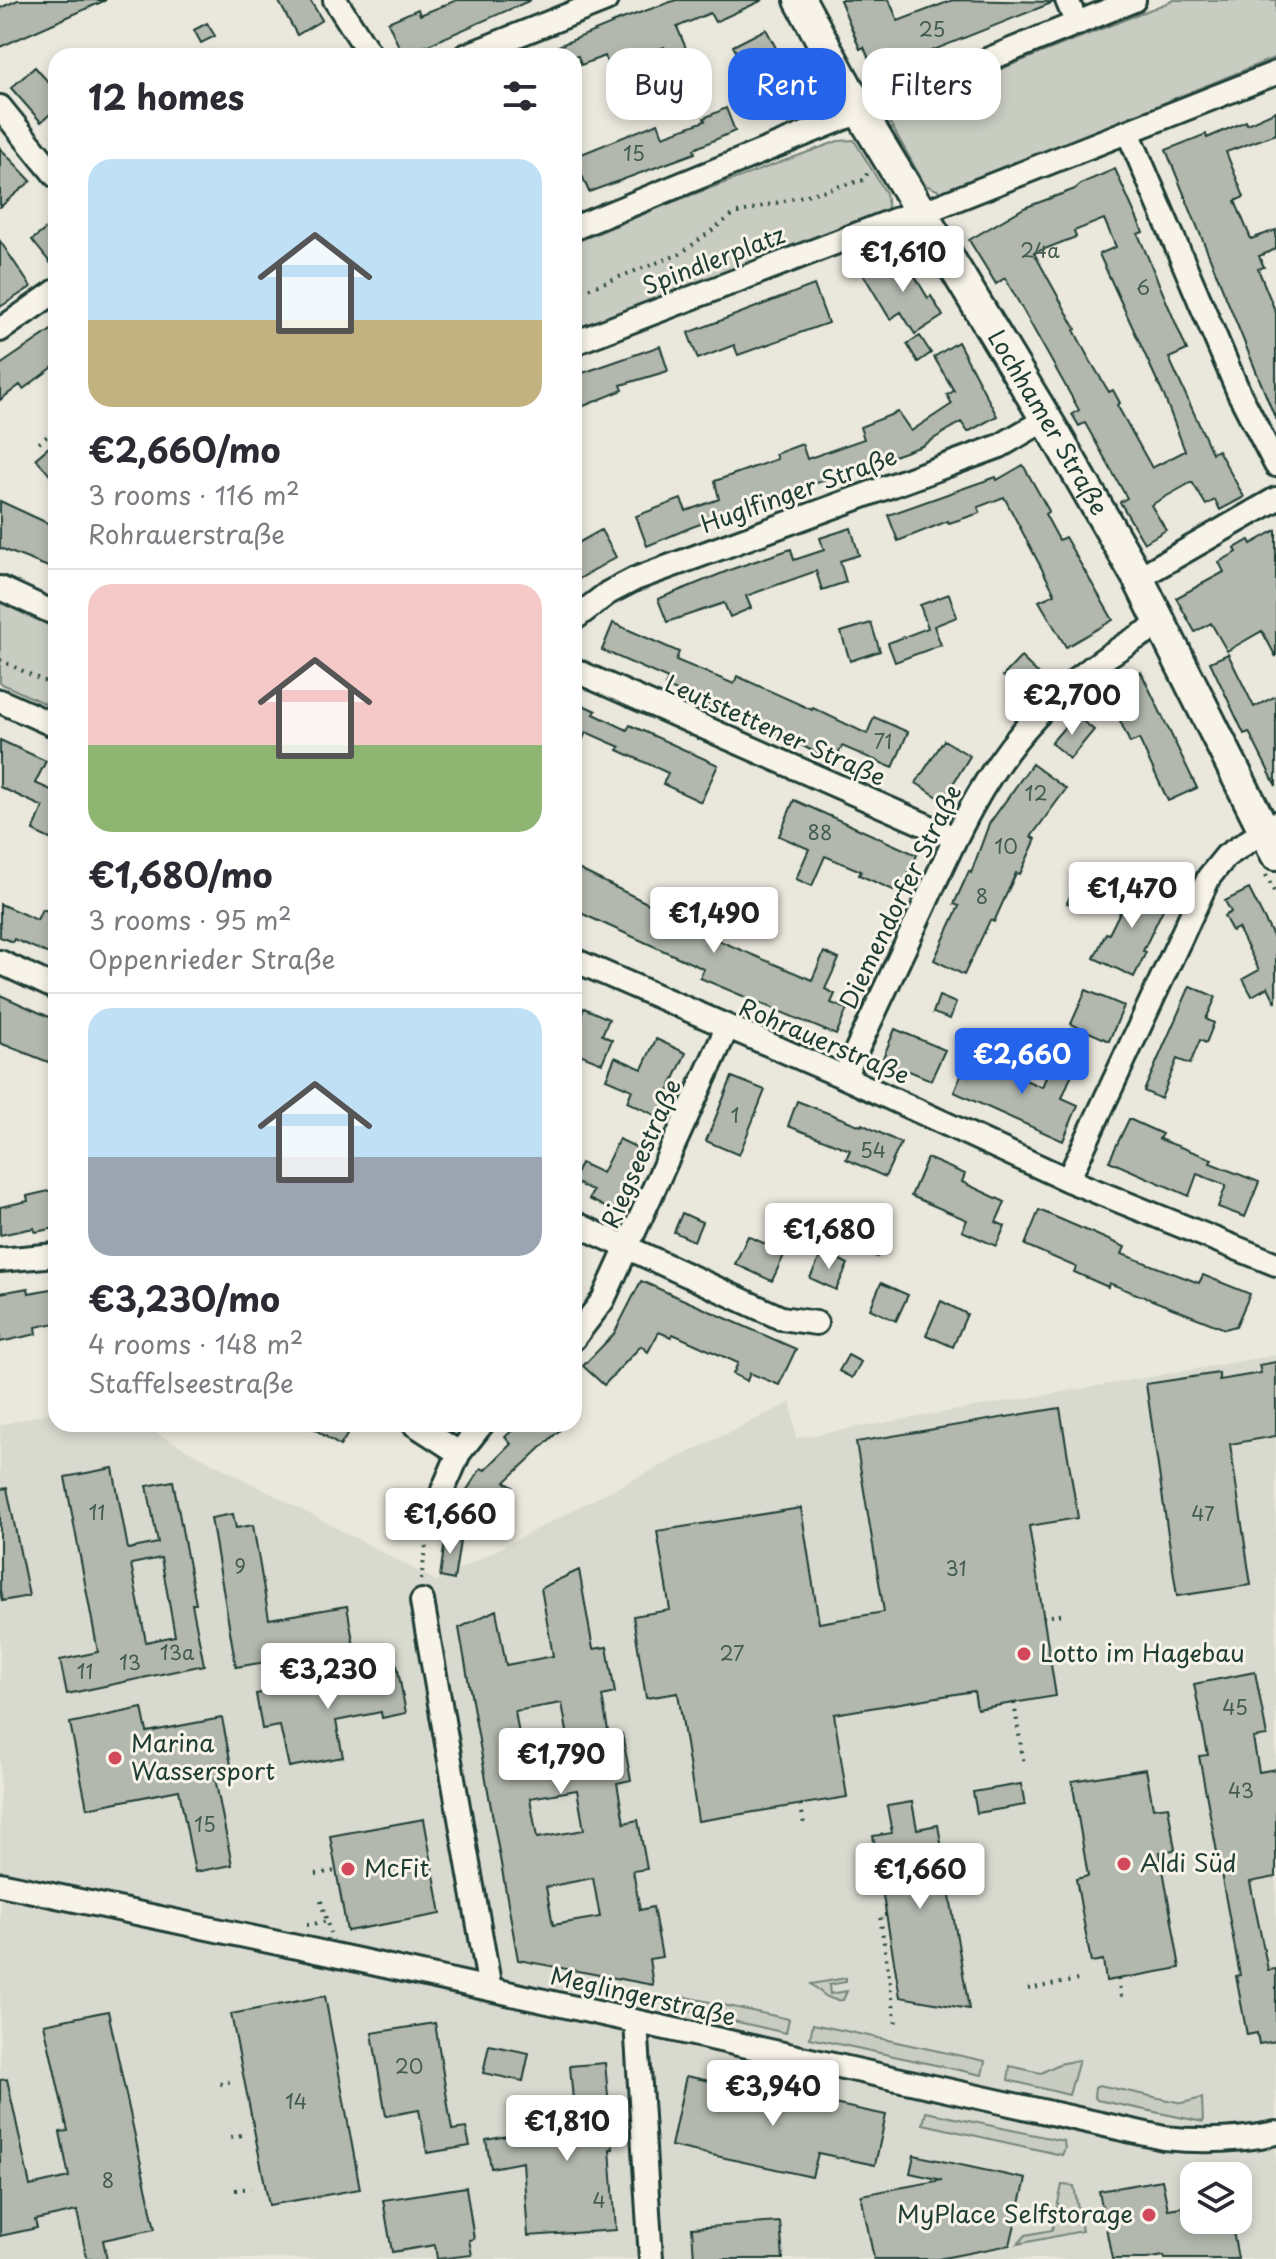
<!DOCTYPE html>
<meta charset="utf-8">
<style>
:root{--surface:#fff;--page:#f7f7f7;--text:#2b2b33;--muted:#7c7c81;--line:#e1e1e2;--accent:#2563eb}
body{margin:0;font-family:"Playpen Sans",sans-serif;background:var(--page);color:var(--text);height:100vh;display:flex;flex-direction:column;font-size:30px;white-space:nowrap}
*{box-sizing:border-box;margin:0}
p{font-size:26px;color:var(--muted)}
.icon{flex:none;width:44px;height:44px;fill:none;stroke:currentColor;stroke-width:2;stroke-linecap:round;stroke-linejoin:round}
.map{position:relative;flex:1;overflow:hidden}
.sheet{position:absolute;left:48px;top:48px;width:534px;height:1384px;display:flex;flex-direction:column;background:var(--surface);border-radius:24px;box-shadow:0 4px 12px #0003}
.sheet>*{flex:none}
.hud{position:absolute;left:606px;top:48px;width:550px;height:72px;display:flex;gap:16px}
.fabs{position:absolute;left:1180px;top:2162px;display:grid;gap:16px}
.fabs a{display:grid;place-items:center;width:72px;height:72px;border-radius:16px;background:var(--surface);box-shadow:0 4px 12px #0003;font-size:40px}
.price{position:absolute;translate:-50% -68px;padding:0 18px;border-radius:8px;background:#fff;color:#222;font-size:26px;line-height:52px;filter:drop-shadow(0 2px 4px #0008)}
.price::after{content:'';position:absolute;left:50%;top:48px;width:24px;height:18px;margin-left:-12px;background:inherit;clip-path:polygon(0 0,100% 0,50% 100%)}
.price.on{background:var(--accent);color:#fff}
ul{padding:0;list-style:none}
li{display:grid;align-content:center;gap:16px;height:424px;padding:0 40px}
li+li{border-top:2px solid var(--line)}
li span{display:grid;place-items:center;height:248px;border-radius:24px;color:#555}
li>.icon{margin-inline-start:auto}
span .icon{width:144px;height:144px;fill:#fffc;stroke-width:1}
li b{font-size:34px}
h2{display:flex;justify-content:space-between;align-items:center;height:96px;padding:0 40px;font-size:34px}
.tag{padding:0 28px;border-radius:24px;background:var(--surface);box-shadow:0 4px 12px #0003;font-size:28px;line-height:72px}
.tag.on{background:var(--accent);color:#fff}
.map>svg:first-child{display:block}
</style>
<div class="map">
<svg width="1276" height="2259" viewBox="0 0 1276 2259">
<rect width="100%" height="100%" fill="#eae8dd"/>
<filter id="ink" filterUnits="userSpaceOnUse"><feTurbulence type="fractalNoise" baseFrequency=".0125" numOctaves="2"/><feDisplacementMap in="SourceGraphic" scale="16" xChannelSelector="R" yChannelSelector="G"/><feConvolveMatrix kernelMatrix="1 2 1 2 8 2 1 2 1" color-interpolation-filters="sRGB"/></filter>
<g filter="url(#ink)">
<path fill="#d9dacf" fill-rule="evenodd" d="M1276,1355V2259H0V1425L56,1411V1424H139L437,1581L602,1495L791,1402L796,1438ZM1194,2176H1238V2220H1194Z"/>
<path fill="#c8ccc1" stroke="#74847a" stroke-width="2" d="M1174,0H1276V57L944,193L925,185L889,121L901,109Z
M854,140L886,193L888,208L877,217L574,330V243L670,203L838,141Z
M0,598L56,625V709L0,683Z
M846,1978V1982L829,1985L830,1994L847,1991L843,2000C829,2002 821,1992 811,1984Z
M686,1997L789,2019L786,2033L689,2011Z
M813,2024L985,2061L982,2075L810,2038Z
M1079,2060L1069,2095L1008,2080L1010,2066L1041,2073L1059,2064Z
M1099,2085L1182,2103L1202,2098L1203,2122L1097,2100L1094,2096L1095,2087Z
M926,2112L1064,2141L1065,2148L1062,2155L923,2124Z
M1062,2185L1074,2186L1082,2231L1018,2244L1026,2235L1052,2230Z"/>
<path fill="#b2b8ae" stroke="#1f3d34" stroke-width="2" fill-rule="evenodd" d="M18,0H106L0,47V8Z
M278,0H310L322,20L297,35Z
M457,0H531L403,56L388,22L418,9L420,15Z
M676,0H763L715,22L710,13L677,27L696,72L678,80L664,47L609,68L605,56L581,65L578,56H534L612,24L611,23Z
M840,0H889L898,21L953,0L1054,2L901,63L902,66L876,76L864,47L860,49Z
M207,23L215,36L201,43L194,30Z
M766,29L806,105L781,118L757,73L749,77L733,46Z
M35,67L56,91V109L41,122L11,88Z
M726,108L735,131L694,149L695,153L589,192L574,157L658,123L663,136L705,121L704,118Z
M1276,111V134L1226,152L1244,197L1235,201L1251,239L1276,230V249L1259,256L1264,267L1258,269L1276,313V420L1166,150L1206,134L1207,138L1246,121L1247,124Z
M0,148L31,181L0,207Z
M1115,169L1143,232L1138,234L1187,350L1169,358L1212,453L1218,450L1244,497L1220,510L1215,500L1206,505L1192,482L1151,505L1166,530L1144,543L1120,502L1127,498L1085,423L1079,426L1072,414L1079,410L1005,278L996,284L969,240L1024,208L1075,189L1082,183ZM1104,219L1116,247L1099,254L1164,396L1185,451L1152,468L1117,405L1120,403L1113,390L1109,392L1088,357L1074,330L1076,329L1034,253L1076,237L1074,231Z
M56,221V270L32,240Z
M0,241L31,287L0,307Z
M902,255L928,298L931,296L943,316L915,334L901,312L890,319L863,274Z
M814,285L828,323L738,355L734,345L698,359L688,333Z
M56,327V365L23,389L20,385L0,400V365Z
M920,336L931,353L918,362L907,344Z
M958,342L997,416L968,432L961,422L922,446L692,527L647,546L636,516L681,499L686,511L719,499L715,481L777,459L775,454L802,444L807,459L864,439L860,427L898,412L911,431L952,404L947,395L954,391L934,357Z
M660,346L668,371L621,385L623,390L574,410V376Z
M56,441V483L36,458Z
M1023,465L1049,511L1045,514L1059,540L1065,537L1113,620L1066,647L1039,601L1055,594L1004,497L978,507L980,513L949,523L948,521L898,541L888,515L970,486L996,477L997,480Z
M0,501L56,527V570L0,548Z
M851,528L859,555L840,561L846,582L822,590L816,571L746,596L751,608L730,617L724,603L667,622L658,599L735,568L791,549L794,560L824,550L820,538Z
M601,530L616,557L574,582V545Z
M1276,530V657L1262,631L1227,651L1211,623L1195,632L1176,598L1224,572L1219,562L1237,552L1235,548L1249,540L1251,544Z
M949,594L957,617L934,626L941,645L895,662L888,643L928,628L920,605Z
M613,623L679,652L676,660L734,684L737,676L812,710L813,708L867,734L874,717L908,732L893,768L842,746L834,763L796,742L665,686L668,679L602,650Z
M871,623L880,651L850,661L841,632Z
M1228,654L1254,707L1276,696V786L1249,732L1244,734L1210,662Z
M1021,657L1044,679L1026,698L1003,676Z
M1141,672L1197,788L1168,801L1139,739L1130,743L1117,714L1129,709L1117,684Z
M574,701L596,711L594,714L627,730L630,725L718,765L701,802L663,784L668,773L618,750L620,747L586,732L574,759Z
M1075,715L1094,730L1070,759L1051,743Z
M0,740L46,761L35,783L51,790L56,777V842L33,831L43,807L0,787Z
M944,740L970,756L943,800L916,783Z
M1032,764L1066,789L1031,837L1036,839L1020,874L1016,873L994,922L990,920L964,975L934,960L959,906L954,904L969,871L971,873L989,824Z
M794,800L917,855L900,893L859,875L861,871L825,856L812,886L796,879L809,849L779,836Z
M574,867L702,930L701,933L812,980L824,952L839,959L825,989L835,994L831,1003L847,1009L836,1035L700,978L704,969L574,910Z
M1077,880L1092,886L1081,909L1067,903Z
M1135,882L1168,899L1143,951L1146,952L1134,977L1094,958L1106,933L1109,934Z
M1249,889L1276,942V1003L1268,987L1252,996L1243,979L1259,970L1238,928L1232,931L1224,916L1231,912L1225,901Z
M0,904L37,920L42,909L56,914V957L14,939L13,942L0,937Z
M1190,986L1216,997L1206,1019L1214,1023L1206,1043L1200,1040L1190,1064L1177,1059L1161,1099L1144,1091Z
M1086,990L1124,1006L1109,1041L1071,1024Z
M0,995L56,1020V1065L0,1043Z
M939,996L956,1003L950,1019L933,1013Z
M584,1008L609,1019L602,1035L612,1040L602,1063L577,1053L581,1041L574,1038V1032Z
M895,1029L945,1050L931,1080L882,1060Z
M656,1039L686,1053L657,1116L627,1102L632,1090L606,1079L615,1057L642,1069Z
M969,1057L1042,1087L1053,1060L1074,1069L1062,1098L1078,1105L1063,1141L954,1092Z
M732,1077L765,1090L739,1155L706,1141Z
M797,1101L861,1126L862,1124L901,1143L885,1177L846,1159L850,1150L788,1126Z
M1129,1119L1162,1134L1159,1139L1212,1159L1210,1163L1259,1182L1245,1217L1218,1207L1226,1185L1197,1174L1189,1196L1109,1161Z
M619,1139L644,1151L615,1212L589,1199L593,1191L574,1182V1178L581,1163L602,1173Z
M927,1158L965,1174L962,1182L1005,1202L996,1222L1005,1226L996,1246L962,1231L967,1220L911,1196Z
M53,1190L56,1228L35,1232L34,1228L0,1235V1207L28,1201L27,1196Z
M1039,1210L1125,1247L1122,1254L1199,1283L1203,1275L1250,1294L1236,1326L1225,1329L1109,1283L1108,1287L1074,1272L1076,1267L1025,1245Z
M682,1213L702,1222L694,1241L674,1232Z
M866,1225L887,1235L877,1257L855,1247Z
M748,1236L785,1253L772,1281L735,1264Z
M823,1251L848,1264L836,1290L810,1278Z
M641,1281L796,1349L779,1385L750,1373L747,1381L733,1374L738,1363L673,1334L671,1337L659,1332L648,1352L641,1346L604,1385L583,1366L614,1334Z
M881,1283L908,1295L896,1321L870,1309Z
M28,1288L29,1293L56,1288V1323L36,1327L37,1334L0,1342V1293Z
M941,1301L967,1314L953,1347L926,1335Z
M848,1355L861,1362L852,1378L839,1371Z
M1276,1362V1436L1230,1444L1251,1585L1177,1596L1146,1384L1219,1373V1380L1261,1373L1259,1365Z
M1060,1408L1078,1518L1029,1526L1056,1696L977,1709L974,1691L834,1714L847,1797L698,1821L678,1693L646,1698L633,1616L670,1610L657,1531L801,1508L819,1623L884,1612L856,1442Z
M307,1424H354L340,1446Z
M519,1424H566L505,1482L513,1487L500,1509L467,1490L481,1468L485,1470L511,1444L505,1437Z
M113,1468L128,1549L158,1543L147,1486L173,1481L196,1604H192L204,1665L67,1694L60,1660L98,1652L65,1477ZM161,1558L175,1636L146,1642L131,1564Z
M7,1488L29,1596L2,1601L0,1590V1489Z
M233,1514L236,1528L253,1525L269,1619L347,1606L354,1647L236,1667L211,1518Z
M446,1533L461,1535L454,1580L440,1577Z
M579,1570L593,1649L607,1647L615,1693L602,1696L609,1736L622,1734L631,1780L617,1783L624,1823L638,1820L647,1869L633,1871L640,1910L653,1907L662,1957L649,1959L653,1985L518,1960L500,1858L459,1628L496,1610L506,1665L553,1656L541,1588ZM562,1703L569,1743L522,1752L515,1711ZM577,1790L584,1830L537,1838L530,1798ZM593,1878L600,1917L553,1925L546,1887Z
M397,1665L406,1713L382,1718L381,1712L336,1721L343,1757L289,1767L280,1726L262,1729L256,1694Z
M1255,1672L1267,1736L1253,1738L1259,1772L1276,1769V1877L1250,1882L1268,1970L1276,1969V2041L1259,2044L1257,2033L1247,2035L1236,1976L1240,1975L1199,1756L1208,1755L1194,1684Z
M142,1708L147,1732L222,1718L233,1775L215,1778L232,1865L195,1872L179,1790L87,1808L70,1723Z
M1146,1769L1153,1808L1168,1806L1175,1850L1160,1852L1180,1968L1106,1981L1103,1960L1091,1962L1076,1879L1088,1876L1072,1781Z
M1021,1784L1025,1805L977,1813L973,1792Z
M912,1802L917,1829L938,1825L969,2009L900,1997L873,1836L892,1833L887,1806Z
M424,1819L441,1914L347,1931L330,1836Z
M325,1996L360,2189L269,2205L231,2014Z
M108,2011L155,2229L103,2240L107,2259H87L77,2211L35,2220L37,2228L0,2236V2080L7,2079L30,2186L69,2177L60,2132L68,2131L44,2024Z
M435,2023L452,2130L466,2128L470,2146L427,2153L419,2110L386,2116L372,2033Z
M489,2045L529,2053L523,2081L483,2073Z
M605,2063L613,2149H610L616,2230L528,2236L523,2162L491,2168L486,2140L575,2123L570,2066Z
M686,2076L776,2095L777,2092L886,2115L875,2165L818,2153L812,2177L671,2146Z
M914,2155L1026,2179L1010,2245L938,2259H874L861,2195L942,2180L910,2173Z
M1162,2180L1168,2209L1194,2205V2220H1231L1238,2259H1165L1164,2256L1147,2259H1112L1099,2191Z
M466,2187L474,2239L469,2240L472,2255L437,2259L435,2245L392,2252L383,2200Z
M780,2222L783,2259H694L692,2228Z"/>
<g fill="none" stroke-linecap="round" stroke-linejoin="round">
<g stroke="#1f3d34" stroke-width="28">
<path id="street" d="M335,0L371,56
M1067,0L1077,24
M465,56L606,0
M0,107L56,176
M1128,132L1239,393L1276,465
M574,228L1134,0
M0,330L56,291
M574,343L905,216L934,208L1276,73
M1138,578L1276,499
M0,588L56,614
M574,619L608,593L635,579L1000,446L1046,419
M574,670L955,838
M0,701L56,726
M574,960L844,1077L1068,1180L1276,1264
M0,962L56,988
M844,1077C871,1020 897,963 924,906C954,839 984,772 1035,718C1070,681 1116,648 1161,624
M1068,1180L1209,877L1226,856L1276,823
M574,1223L781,1318L816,1323
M0,1260L56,1255
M574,1338L603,1300L727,1028
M414,1424L459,1453
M443,1490L459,1453L482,1424
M422,1601L490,1989
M0,1884L358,1960L1164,2138C1202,2142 1239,2141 1276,2133
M636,2022L651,2259"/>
</g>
<g stroke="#1f3d34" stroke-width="36">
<g id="secondary">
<path id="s1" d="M800,0L861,113L1055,434L1138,578L1276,854"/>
</g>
</g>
<path stroke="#1f3d34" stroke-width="4" stroke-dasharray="2 6" stroke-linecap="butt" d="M574,294L680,254L734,214L864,180L869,170
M39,443L56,429
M0,660L56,687
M1266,875L1276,896
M421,1580L429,1525L436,1507
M1043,1617L1066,1614
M1014,1703L1024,1765
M801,1805L804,1825
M316,1874L336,1871
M321,1901L330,1933
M886,1915L880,1916L896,2024
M307,1925L328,1921
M1118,1979L1122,2002
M1028,1989L1078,1980
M220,2084L232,2081
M231,2137L242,2135
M235,2190L251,2188"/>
<use href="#street" stroke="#f7f3e8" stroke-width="22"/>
<use href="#secondary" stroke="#f7f3e8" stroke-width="30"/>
</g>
</g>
<g fill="#d1495b" stroke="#f7f3e8" stroke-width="3">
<circle cx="1024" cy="1654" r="8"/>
<circle cx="115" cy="1758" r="8"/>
<circle cx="1124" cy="1864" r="8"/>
<circle cx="348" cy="1869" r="8"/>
<circle cx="1149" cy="2215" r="8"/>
</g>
<g text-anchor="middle" stroke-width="6" stroke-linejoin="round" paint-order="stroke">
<g font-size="20" fill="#445c52">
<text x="932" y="37">25</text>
<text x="634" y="161">15</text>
<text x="1040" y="258">24a</text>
<text x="1143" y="295">6</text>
<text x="883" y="749">71</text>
<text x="1036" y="801">12</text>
<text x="820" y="840">88</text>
<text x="1006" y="854">10</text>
<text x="982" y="904">8</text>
<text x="735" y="1123">1</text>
<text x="873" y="1158">54</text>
<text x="97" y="1520">11</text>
<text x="1203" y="1521">47</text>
<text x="240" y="1574">9</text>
<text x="956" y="1576">31</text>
<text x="177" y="1660">13a</text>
<text x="732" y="1661">27</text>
<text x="130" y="1670">13</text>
<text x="85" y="1679">11</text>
<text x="1235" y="1715">45</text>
<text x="1241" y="1798">43</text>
<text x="205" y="1832">15</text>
<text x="409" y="2074">20</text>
<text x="296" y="2109">14</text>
<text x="108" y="2188">8</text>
<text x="599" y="2208">4</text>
</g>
<g font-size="24" fill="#1f3d34" stroke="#f7f3e8">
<text transform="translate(714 261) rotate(-21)" y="8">Spindlerplatz</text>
<text dy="8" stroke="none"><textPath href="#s1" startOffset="490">Lochhamer Straße</textPath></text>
<text transform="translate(799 491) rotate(-20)" y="8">Huglfinger Straße</text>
<text transform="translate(775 731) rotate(24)" y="8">Leutstettener Straße</text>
<text transform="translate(901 897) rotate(-64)" y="8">Diemendorfer Straße</text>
<text transform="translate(824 1042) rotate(23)" y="8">Rohrauerstraße</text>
<text transform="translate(642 1154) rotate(-66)" y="8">Riegseestraße</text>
<text transform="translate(643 1997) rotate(13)" y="8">Meglingerstraße</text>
</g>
<g font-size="24" fill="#1f3d34" stroke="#f7f3e8" text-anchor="start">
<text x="1040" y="1662">Lotto im Hagebau</text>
<text x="131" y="1752">Marina<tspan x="131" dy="28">Wassersport</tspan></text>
<text x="1140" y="1872">Aldi Süd</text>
<text x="364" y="1877">McFit</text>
<text x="1133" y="2223" text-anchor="end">MyPlace Selfstorage</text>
</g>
</g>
</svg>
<div class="fabs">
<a><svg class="icon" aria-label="layers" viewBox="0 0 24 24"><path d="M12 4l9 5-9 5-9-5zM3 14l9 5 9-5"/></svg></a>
</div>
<b class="price" style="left:903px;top:294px">€1,610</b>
<b class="price" style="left:1072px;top:737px">€2,700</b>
<b class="price" style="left:1132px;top:930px">€1,470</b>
<b class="price" style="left:714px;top:955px">€1,490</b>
<b class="price on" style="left:1022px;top:1096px">€2,660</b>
<b class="price" style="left:829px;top:1271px">€1,680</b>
<b class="price" style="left:450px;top:1556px">€1,660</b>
<b class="price" style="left:328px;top:1711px">€3,230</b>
<b class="price" style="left:561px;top:1796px">€1,790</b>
<b class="price" style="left:920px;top:1911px">€1,660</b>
<b class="price" style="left:773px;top:2128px">€3,940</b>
<b class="price" style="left:567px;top:2163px">€1,810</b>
<div class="hud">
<a class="tag">Buy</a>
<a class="tag on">Rent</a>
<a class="tag">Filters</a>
</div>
<section class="sheet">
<h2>12 homes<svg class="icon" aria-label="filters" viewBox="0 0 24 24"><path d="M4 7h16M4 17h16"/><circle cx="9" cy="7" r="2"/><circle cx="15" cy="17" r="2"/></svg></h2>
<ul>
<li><span style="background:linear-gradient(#bfe0f5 65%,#c2b280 0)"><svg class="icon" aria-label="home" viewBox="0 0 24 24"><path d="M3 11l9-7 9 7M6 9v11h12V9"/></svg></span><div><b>€2,660/mo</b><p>3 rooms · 116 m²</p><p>Rohrauerstraße</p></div></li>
<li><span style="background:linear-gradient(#f6c9c9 65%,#8fb573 0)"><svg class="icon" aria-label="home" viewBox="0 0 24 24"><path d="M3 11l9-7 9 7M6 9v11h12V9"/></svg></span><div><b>€1,680/mo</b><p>3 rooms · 95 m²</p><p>Oppenrieder Straße</p></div></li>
<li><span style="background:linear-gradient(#bfe0f5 60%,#9aa5b1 0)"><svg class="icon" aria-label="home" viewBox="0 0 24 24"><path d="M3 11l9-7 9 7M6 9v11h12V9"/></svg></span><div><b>€3,230/mo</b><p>4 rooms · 148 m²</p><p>Staffelseestraße</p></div></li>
</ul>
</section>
</div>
